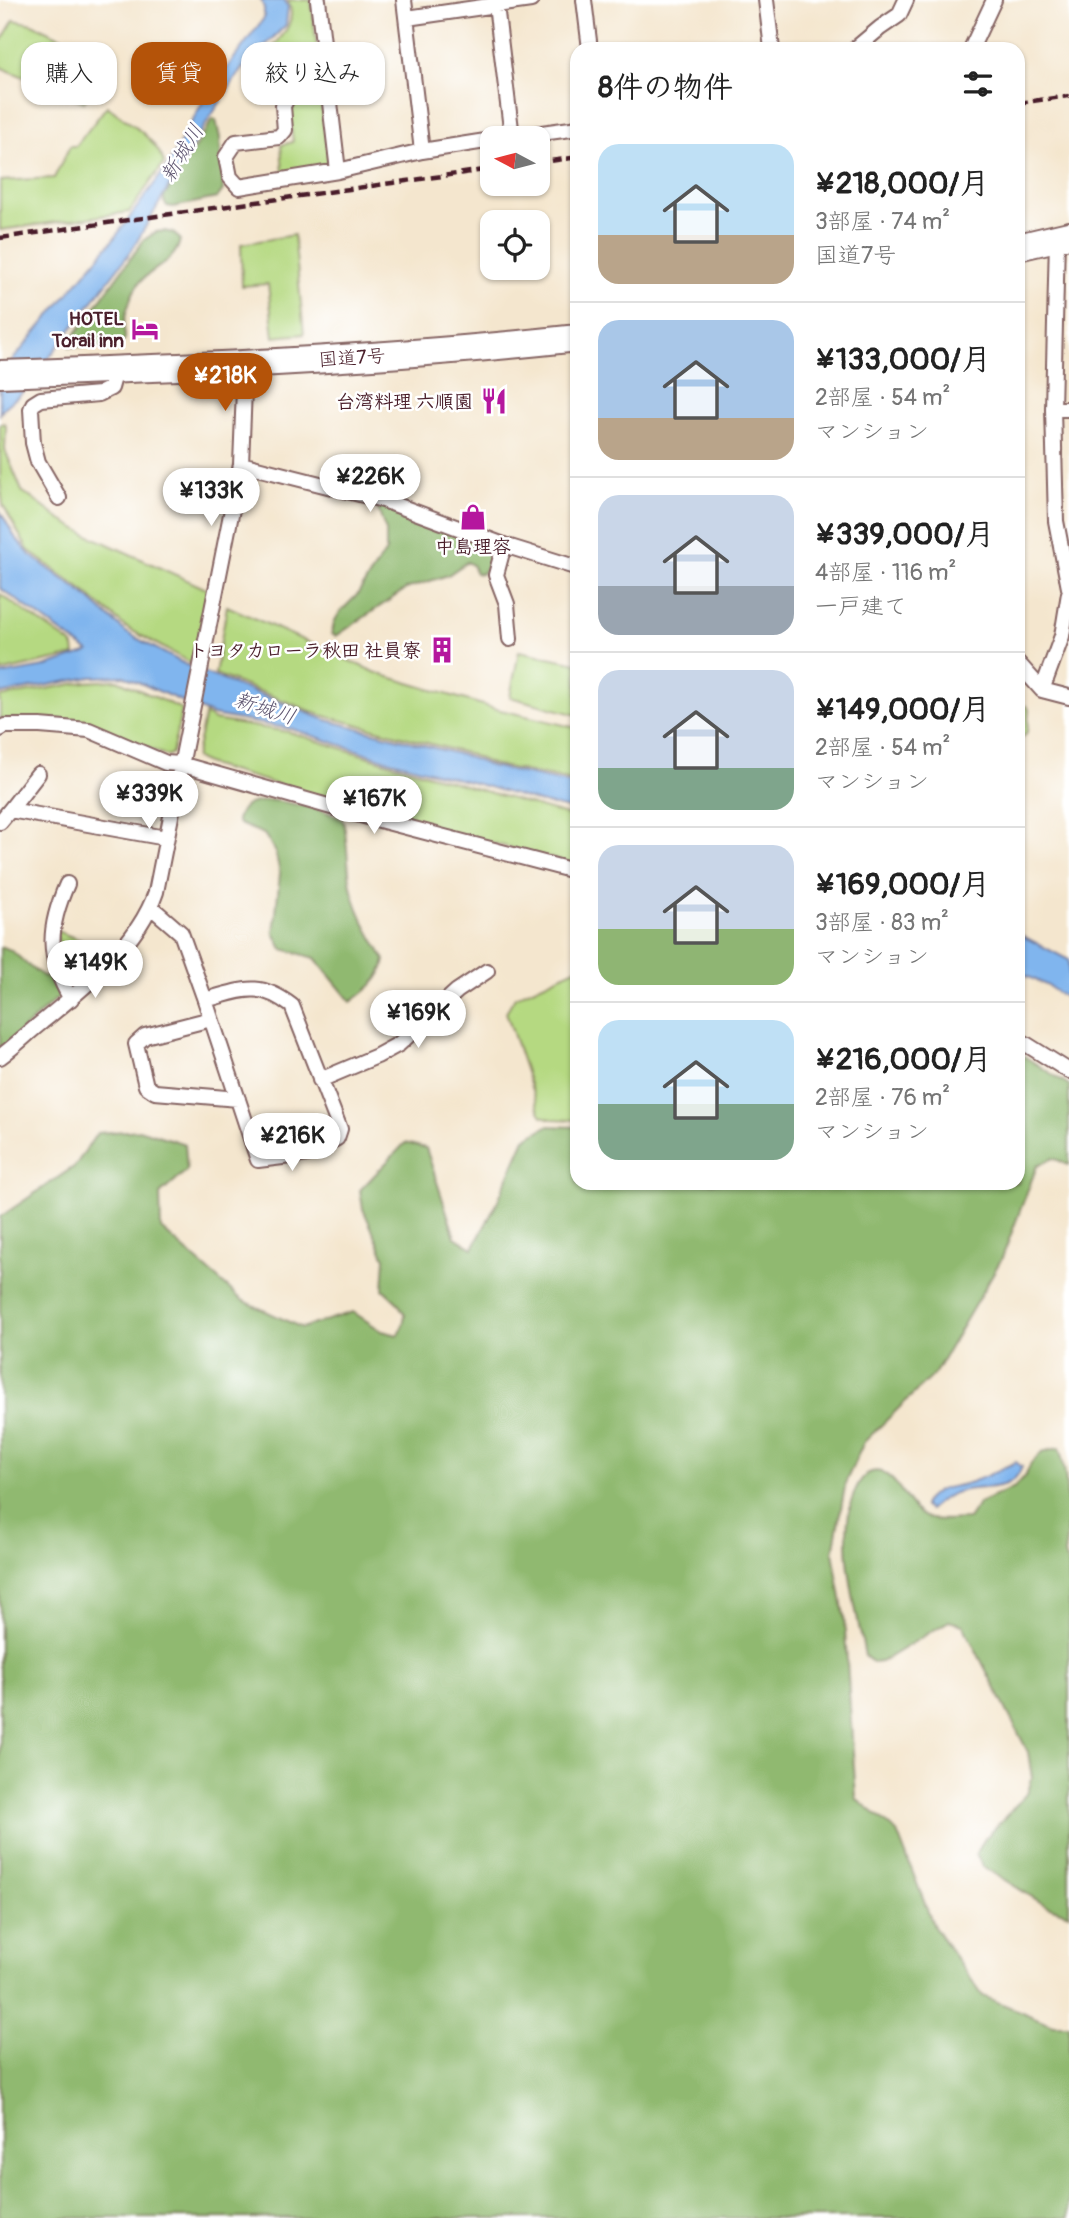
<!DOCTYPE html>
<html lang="ja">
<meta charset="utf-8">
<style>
:root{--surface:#fff;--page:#f6f6f6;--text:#222;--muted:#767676;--line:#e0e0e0;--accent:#b45309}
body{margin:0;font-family:Pangolin,"Klee One",sans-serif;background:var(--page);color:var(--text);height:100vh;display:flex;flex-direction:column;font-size:26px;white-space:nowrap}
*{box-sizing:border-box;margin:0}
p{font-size:23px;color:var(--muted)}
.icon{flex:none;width:38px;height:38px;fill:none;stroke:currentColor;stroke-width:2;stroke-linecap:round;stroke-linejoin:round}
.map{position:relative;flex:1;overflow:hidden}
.sheet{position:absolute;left:570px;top:42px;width:455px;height:1148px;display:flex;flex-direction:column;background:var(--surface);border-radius:21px;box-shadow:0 2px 5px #0004}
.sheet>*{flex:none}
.hud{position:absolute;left:21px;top:42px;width:444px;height:63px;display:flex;gap:14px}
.needle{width:46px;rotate:277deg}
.fabs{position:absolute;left:480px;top:126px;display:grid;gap:14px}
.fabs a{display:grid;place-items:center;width:70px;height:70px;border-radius:14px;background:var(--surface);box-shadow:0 2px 5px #0004;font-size:35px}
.price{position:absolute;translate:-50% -60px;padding:0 16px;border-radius:24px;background:#fff;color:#222;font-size:23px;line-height:46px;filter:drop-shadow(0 2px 4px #0008)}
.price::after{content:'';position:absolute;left:50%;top:42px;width:21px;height:16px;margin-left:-10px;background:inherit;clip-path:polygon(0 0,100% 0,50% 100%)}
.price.on{background:var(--accent);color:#fff}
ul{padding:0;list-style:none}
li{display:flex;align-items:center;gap:21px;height:175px;padding:0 28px}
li+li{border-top:2px solid var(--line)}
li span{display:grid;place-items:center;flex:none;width:196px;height:140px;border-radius:21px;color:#555}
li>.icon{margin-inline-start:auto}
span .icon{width:84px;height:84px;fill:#fffc;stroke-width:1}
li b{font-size:30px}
h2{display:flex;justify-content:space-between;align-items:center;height:84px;padding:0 28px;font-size:30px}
.tag{padding:0 24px;border-radius:21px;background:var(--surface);box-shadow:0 2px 5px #0004;font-size:24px;line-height:63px}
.tag.on{background:var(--accent);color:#fff}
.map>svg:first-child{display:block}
</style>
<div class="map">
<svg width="1069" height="2218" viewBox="0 0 1069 2218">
<rect width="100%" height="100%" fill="#fff"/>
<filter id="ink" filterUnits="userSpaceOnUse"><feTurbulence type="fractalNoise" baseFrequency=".0143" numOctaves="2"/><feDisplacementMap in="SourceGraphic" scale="14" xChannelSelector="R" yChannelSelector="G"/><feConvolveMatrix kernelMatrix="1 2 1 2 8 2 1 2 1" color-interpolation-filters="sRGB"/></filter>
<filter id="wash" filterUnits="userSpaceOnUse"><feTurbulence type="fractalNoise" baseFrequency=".00686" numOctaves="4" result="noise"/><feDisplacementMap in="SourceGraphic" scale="28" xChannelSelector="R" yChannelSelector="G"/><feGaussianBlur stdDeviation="1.57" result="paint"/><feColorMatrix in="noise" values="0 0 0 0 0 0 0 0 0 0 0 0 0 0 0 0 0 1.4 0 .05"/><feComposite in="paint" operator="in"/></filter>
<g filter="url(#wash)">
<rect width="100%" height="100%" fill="#f4e6ce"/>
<path fill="#b5d981" stroke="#807c56" stroke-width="2" d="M288,0H311L321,80L312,88L278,92L272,48C285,34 297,19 288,0Z
M14,20L32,24L107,58L113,65L84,102L0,67V43Z
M316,99L322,106L328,160L324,167L283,173L281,145L293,142L289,109L295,101Z
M107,106C126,121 157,138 164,163L129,212L0,230V181L54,178L70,146H76Z
M294,235L304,334L274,337L268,284L242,286L241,244Z
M4,423L6,425L5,450L22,491L61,520L86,534L209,590L193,664L127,628L86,593L28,550L3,505L0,483V424Z
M0,594L69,642L74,647L75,655L0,672Z
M227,606L379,674L496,709L577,728V782L491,764L469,754L321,715L215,674Z
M519,651L577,663V715L510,697Z
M117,680L182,709L172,753L167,756L93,725L58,719H0V697L85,682Z
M1018,706H1027L1029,710L1027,732L1023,737H1019Z
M205,714L214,720L289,732L382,761L577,818V865L403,820L213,766L195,758Z
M57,931L90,944L59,968Z
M577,968V1120L551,1119L542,1116L539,1111L506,1012L515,997Z"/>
<path fill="#90b96f" stroke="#6d6c4d" stroke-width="2" d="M213,119L216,120L220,138L223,190L217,198L173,207L167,206L164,202V197Z
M164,231L173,233L180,239C177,262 153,267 140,282C135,288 130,300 128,307C126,312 125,318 124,324C123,336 130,337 118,347H70L68,344L144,240L156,232Z
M389,505L489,545C491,557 489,564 482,574L476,573L472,565L467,562L448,575L406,589L336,636L332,634L334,622L340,612L357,595L386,551V531L378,510L381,507Z
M270,800C285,802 334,810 343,821C346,824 348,870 350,880C354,909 370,934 385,960C382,980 366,991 351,1002L315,958L282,949L274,933L280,873L275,851L264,834L239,824L237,820C242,801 253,803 270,800Z
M3,947L11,950L30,967L55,984L61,995L0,1050V948Z
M1019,1053L1069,1085V1165L1053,1158L1037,1166L1002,1258L935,1373L864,1442L846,1481L833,1552L844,1616L856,1798L897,1832L934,1927L983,1996L1053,2025H1069V2218H0V1217L75,1166L97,1133L142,1130L185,1144L187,1170L160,1194L161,1229L242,1300L302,1328L353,1312L382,1331L398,1335L403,1325L405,1315L398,1303L383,1289L385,1258L363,1209L360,1190L405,1143L426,1148L455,1237L473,1248L495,1207L525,1139L547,1126L577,1127L578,1183H1018Z
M1059,1448C1069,1475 1069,1528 1064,1555L1069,1566V1914L1047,1906L982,1866L976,1854L981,1843L1028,1792L1032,1778L1028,1752L963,1625L949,1621L881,1662L873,1663L865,1656C856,1607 833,1528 859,1483C864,1475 871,1469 881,1472C903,1481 907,1513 930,1519C941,1521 956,1519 968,1519L979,1503L1015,1487L1026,1475L1031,1463L1042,1452Z"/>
<path fill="#80b5ee" stroke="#656a8c" stroke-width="2" d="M261,0H285L288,7L286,25L241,70L200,133L132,250L22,393L4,408L0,414V375L113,240L168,165L206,96L264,18V8Z
M0,511L15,537L30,555L85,595L127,633L192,668L326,720L466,756L490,766L577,785V811L539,802L485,786L387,760L292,729L213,715L124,676L91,677L0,694V675L44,667L89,652L0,588Z
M1019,934L1069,960V1000L1048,986L1019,972Z
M1016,1462L1022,1467C1011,1495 981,1484 957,1492C945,1496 938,1502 929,1510L924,1507V1503C942,1482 952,1490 974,1481C988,1476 1002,1468 1016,1462Z"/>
</g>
<g filter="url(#ink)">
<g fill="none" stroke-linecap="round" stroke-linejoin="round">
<g stroke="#866564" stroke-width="18">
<path id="street" d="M318,0L338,171
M404,0L422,151
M584,0L590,49
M766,0L772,49
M496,5L512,137
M407,18L531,0
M855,49L880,28L899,15L906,0
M971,49L994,0
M327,90L289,95L283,106L285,130L279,137L236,142L226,157L230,177L239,187L338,171L422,151L492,140
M505,138L578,128
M1057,238L1053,409L1056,521L1069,588
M1053,409H1069
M241,464L383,500L504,545L578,568
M59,498L38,462L33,443L31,409L33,404L41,399L99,394L111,388L116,370
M504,545L496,575L507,604L510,639
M1018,663L1042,690L1069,697
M1042,690L1062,636L1069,593
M0,729L5,726H40L89,730L166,763L180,764L349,812L578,872
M10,810L38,774
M0,822L10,810L166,838
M67,884C48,927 46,957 71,999
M151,907L181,933L205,1000L258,1160L307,1154L337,1138L340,1129L292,1006C258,980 243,990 205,1000
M211,1019L145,1036L136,1044L146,1086L155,1092L238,1099
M1018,1039L1069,1071
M0,1057C15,1046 28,1033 42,1022C84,988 138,945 156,892L241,464L245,364
M320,1080L377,1056L399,1044L457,991L487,971"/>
</g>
<g stroke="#866564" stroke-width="30">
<path id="highway" d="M1018,247L1069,235
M0,374C193,367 386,359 578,338"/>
</g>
<use href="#street" stroke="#fff" stroke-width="14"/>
<use href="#highway" stroke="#fff" stroke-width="26"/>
<path stroke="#4a1f2b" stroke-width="4.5" stroke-dasharray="10 5" stroke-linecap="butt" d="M1018,103L1069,96
M537,163L578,157
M0,238L492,169"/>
</g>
</g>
<defs>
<g id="hotel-bare" transform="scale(2.1)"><path d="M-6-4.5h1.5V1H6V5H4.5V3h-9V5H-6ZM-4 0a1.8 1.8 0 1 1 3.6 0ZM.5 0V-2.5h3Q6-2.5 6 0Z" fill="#b5179e" stroke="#fff" stroke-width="2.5" paint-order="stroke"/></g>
<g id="restaurant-bare" transform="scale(2.1)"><path d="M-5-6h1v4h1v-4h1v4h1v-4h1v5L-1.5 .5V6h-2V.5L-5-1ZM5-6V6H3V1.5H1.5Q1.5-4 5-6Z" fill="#b5179e" stroke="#fff" stroke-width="2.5" paint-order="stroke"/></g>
<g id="shop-bare" transform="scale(2.1)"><path d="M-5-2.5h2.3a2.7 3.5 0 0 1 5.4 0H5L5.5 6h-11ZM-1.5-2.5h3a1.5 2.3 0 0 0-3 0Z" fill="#b5179e" stroke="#fff" stroke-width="2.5" paint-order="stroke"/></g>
<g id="building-bare" transform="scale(2.1)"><path d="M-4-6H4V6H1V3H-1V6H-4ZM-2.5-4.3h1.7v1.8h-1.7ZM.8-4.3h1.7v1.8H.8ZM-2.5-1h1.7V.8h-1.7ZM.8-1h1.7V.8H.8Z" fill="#b5179e" stroke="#fff" stroke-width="2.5" paint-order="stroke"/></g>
</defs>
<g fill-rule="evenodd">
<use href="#hotel-bare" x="145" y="329"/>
<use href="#restaurant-bare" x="494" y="401"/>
<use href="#shop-bare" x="473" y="517"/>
<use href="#building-bare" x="442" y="650"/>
</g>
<g text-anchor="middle" stroke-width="5" stroke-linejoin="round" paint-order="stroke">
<g font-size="19" font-weight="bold" fill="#4a1f2b" stroke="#fff" text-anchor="end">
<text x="124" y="325">HOTEL<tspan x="124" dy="22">Torail inn</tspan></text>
<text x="473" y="408">台湾料理 六順園</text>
<text x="473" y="553" text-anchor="middle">中島理容</text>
<text x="421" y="657">トヨタカローラ秋田 社員寮</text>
</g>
<g font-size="19" fill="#4a1f2b" stroke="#fff">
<text transform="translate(352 357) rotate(-4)" y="7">国道7号</text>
</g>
<g font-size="21" font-style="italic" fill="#5d546f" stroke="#fff">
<text transform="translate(182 153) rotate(-59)" y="7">新城川</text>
<text transform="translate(265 708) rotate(18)" y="7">新城川</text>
</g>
</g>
</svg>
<div class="fabs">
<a><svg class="needle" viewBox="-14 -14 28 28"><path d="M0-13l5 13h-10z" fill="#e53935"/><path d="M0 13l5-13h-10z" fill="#767676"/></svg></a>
<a><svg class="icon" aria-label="locate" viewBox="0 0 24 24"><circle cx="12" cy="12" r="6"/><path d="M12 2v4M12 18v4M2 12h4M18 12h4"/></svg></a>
</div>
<b class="price on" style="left:225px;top:413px">¥218K</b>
<b class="price" style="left:370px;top:514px">¥226K</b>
<b class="price" style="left:211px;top:528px">¥133K</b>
<b class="price" style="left:149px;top:831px">¥339K</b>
<b class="price" style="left:374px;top:836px">¥167K</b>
<b class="price" style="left:95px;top:1000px">¥149K</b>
<b class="price" style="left:418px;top:1050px">¥169K</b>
<b class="price" style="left:292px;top:1173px">¥216K</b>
<div class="hud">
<a class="tag">購入</a>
<a class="tag on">賃貸</a>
<a class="tag">絞り込み</a>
</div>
<section class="sheet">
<h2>8件の物件<svg class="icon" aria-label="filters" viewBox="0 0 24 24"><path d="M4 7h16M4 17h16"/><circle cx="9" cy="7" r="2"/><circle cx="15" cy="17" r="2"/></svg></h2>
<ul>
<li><span style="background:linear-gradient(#bfe0f5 65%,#b9a48a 0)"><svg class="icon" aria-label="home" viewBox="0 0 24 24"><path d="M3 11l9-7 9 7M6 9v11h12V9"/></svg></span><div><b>¥218,000/月</b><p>3部屋 · 74 m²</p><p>国道7号</p></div></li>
<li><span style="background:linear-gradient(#a9c7e8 70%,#b9a48a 0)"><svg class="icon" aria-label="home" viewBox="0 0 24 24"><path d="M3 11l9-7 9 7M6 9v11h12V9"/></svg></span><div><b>¥133,000/月</b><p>2部屋 · 54 m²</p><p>マンション</p></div></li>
<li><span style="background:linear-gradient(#c9d6e8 65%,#9aa5b1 0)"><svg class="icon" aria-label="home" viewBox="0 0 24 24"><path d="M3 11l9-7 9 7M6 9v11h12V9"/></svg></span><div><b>¥339,000/月</b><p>4部屋 · 116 m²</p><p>一戸建て</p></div></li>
<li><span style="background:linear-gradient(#c9d6e8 70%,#7fa58c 0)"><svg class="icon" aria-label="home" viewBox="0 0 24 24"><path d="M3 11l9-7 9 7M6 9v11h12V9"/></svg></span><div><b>¥149,000/月</b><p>2部屋 · 54 m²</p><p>マンション</p></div></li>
<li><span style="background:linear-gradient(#c9d6e8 60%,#8fb573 0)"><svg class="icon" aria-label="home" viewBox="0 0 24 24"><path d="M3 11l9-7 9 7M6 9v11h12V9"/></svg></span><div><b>¥169,000/月</b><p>3部屋 · 83 m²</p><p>マンション</p></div></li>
<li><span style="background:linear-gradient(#bfe0f5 60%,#7fa58c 0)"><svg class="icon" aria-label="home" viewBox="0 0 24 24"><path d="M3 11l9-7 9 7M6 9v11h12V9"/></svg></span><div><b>¥216,000/月</b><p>2部屋 · 76 m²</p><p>マンション</p></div></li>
</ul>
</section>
</div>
